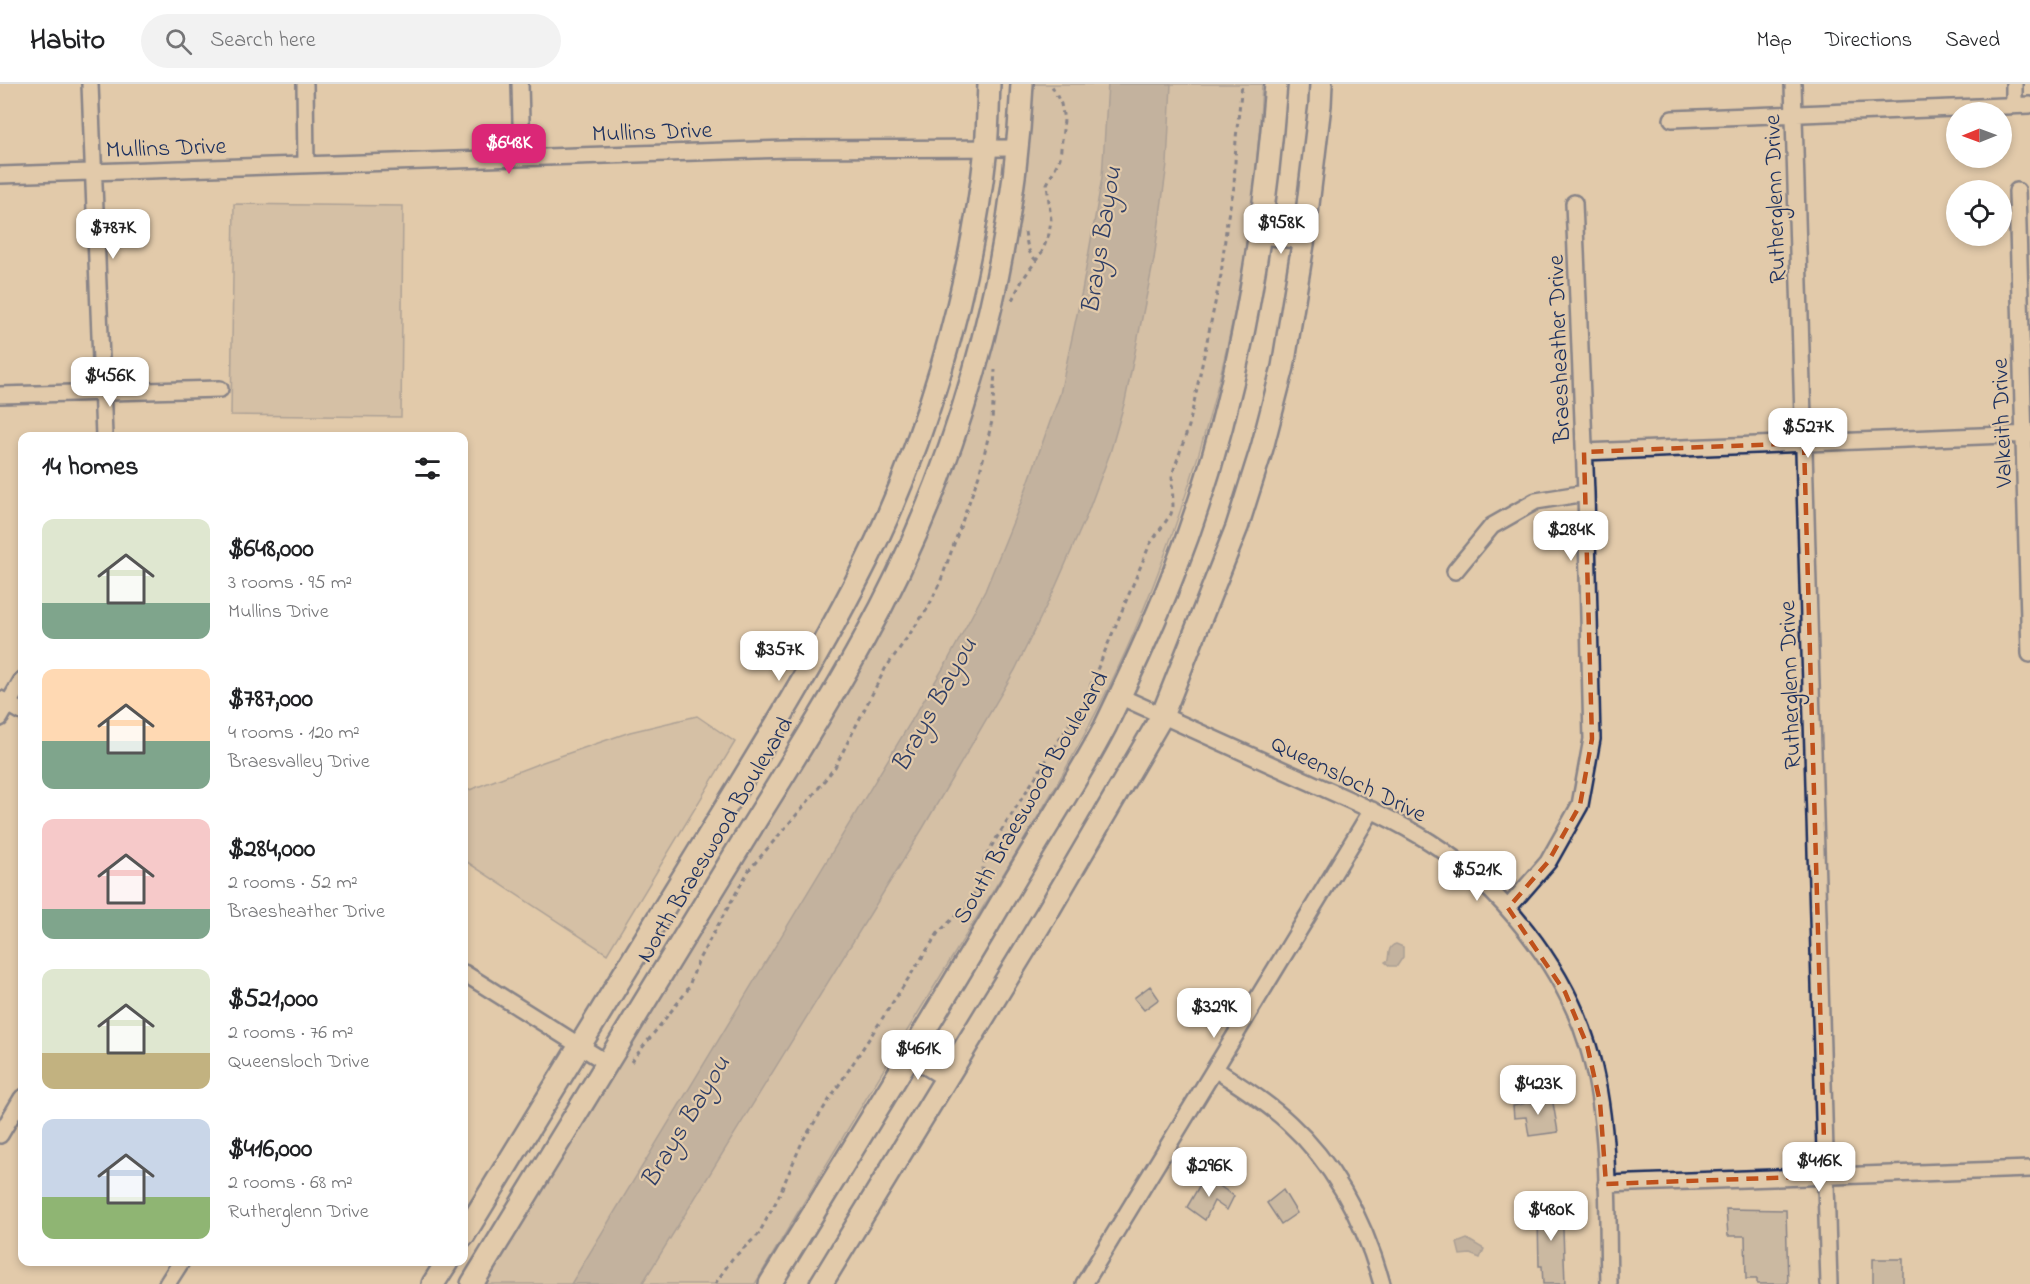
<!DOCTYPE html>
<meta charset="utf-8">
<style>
:root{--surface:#fff;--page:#f2f2f2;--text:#202124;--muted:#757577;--line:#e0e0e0;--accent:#db2777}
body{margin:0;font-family:"Indie Flower",sans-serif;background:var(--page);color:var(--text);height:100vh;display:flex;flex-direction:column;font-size:22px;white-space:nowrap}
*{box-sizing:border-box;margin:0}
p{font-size:20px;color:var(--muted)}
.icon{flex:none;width:33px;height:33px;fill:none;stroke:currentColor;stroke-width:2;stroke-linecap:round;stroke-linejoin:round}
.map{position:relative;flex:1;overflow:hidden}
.details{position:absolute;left:18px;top:348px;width:450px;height:834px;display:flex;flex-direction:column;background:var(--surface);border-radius:12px;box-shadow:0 3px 9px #0003}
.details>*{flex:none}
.needle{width:39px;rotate:269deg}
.buttons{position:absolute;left:1946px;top:18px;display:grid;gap:12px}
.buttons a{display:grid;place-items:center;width:66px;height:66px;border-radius:50%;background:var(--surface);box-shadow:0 3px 9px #0003;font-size:30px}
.price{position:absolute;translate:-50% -51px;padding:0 14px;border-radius:12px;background:#fff;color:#222;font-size:20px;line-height:39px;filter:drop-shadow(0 2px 3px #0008)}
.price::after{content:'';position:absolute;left:50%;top:36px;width:18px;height:14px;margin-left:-9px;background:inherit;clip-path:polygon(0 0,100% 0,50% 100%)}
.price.selected{background:var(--accent);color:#fff}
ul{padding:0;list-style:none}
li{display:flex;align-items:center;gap:18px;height:150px;padding:0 24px}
li span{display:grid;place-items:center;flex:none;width:168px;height:120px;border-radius:12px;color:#555}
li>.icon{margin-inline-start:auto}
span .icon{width:72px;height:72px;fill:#fffc;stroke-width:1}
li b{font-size:26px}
h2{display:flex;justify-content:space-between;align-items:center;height:72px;padding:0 24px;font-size:26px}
header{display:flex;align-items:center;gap:36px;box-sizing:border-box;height:84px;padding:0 30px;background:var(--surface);border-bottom:2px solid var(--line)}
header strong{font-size:28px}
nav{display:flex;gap:33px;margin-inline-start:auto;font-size:21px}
.search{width:420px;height:54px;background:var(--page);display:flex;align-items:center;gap:15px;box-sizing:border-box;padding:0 21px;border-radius:33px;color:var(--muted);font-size:22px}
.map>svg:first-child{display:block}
</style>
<header>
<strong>Habito</strong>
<div class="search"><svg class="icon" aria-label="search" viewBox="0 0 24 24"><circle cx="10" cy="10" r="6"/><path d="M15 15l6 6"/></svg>Search here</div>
<nav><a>Map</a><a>Directions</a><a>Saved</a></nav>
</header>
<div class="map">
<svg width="2030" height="1200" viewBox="0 0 2030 1200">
<rect width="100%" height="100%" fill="#e2caaa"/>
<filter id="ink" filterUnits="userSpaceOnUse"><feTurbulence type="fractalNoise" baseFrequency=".0167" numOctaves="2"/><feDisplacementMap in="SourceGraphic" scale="12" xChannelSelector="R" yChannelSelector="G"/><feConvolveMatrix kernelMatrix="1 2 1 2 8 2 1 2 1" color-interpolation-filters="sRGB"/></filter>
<g filter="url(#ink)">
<path fill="#c5b39f" stroke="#70717e" stroke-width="1.5" d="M1030,0H1262C1255,183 1210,365 1140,534C1093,649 1025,754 961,859C891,972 823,1086 755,1200H481L853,589L963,356L986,284L1011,182L1026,78Z
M234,120L403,122L401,333L231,331Z
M697,632L735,658L607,870L464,776V708L543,678L630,648Z"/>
<path fill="#9e9590" stroke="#6a6c7c" stroke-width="1.5" d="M1108,0H1171L1167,80L1154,175L1125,317L1110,369L1086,433L1055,504L1015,586L923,744L642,1200H571L947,578L985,507L1022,416L1060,310L1082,207L1102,94Z
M1396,860L1403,863V873L1397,882H1390L1385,878L1388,876C1389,870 1388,862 1396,860Z
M1467,1155L1484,1165L1480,1174L1470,1170L1460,1171L1457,1159Z"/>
<path fill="#b0a497" stroke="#1b2f5e" stroke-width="1.5" d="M1150,902L1159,915L1144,926L1134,914Z
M1552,1013L1558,1048L1529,1052L1526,1033L1514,1034L1513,1022Z
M1205,1092L1234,1112L1227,1126L1214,1117L1205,1136L1187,1123Z
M1283,1106L1297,1129L1281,1140L1267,1119Z
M1562,1119L1565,1200H1543L1542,1182H1539L1538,1136L1534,1137L1533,1120Z
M1726,1125L1786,1126L1788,1200H1757V1195H1746L1745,1152H1728Z
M1873,1175H1903V1200H1873Z"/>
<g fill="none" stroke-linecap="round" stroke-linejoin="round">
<g stroke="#1b2f5e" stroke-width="20">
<path id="street" d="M90,0L104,352
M305,0L306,81
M520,0L522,74
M1793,0L1829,1200
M2014,0V21
M1672,35L2030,21
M0,91L787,65L1018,64
M2017,107L2030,570
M0,311L220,305
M1584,368L2030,350
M1455,487L1492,442L1536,417L1586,409
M1119,612C1181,640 1243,668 1305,696C1347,715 1391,733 1430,758C1500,802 1564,883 1588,962C1611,1038 1607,1122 1609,1200
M0,615L22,628
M0,634L22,596
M1508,824L1548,778L1580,721L1592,655L1586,409L1574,119
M464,889L607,979
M1215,985C1240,1002 1267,1018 1289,1039C1336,1082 1365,1140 1382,1200
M0,1051L22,1014
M1606,1100L2030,1085
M167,1200L181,1178
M1084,1200L1372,726"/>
</g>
<g stroke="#1b2f5e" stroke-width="26">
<path id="secondary" d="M1261,149L1304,154
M910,969L947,992
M464,1151C543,1023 621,895 699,767C754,677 810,588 858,494C924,368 971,205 986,64C988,43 988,21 989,0
M433,1200L447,1178
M472,1200C555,1064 638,929 721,793C768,715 819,638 863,557C956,390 1013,191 1022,0
M770,1200C852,1066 935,932 1014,797C1044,746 1078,695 1105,643C1129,593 1153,543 1173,491C1235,334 1263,168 1276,0
M821,1200L1047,829L1162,632L1237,443L1262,364L1283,283L1304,154L1320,21L1321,0"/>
</g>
<path stroke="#1b2f5e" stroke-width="3" stroke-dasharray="4.5 4.5" stroke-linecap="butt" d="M1025,148C1027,158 1027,169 1036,176
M1012,216L1023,195L1042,168L1049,150L1051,136L1047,100L1060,74L1064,36L1061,20L1051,0
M631,978L687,907L699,875L749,786L810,715L835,683L885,585L928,524L941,496L980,388L992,337L995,286
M715,1200L732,1175L758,1151L777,1116L803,1056L938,849L964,824L973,811L980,799L985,774L994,758L1084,617L1150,460L1171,430L1173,422L1172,391L1189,342L1221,191L1227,137L1234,103L1236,54L1242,0"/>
<use href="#street" stroke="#e2caaa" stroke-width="15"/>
<use href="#secondary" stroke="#e2caaa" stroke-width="21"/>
</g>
</g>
<path d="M0 0H2030V1200H0ZM1804,359L1825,1092L1606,1100L1600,1018L1587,961L1565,908L1508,824L1548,778L1580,721L1592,655L1584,368Z" fill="#e2caaa" fill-opacity=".55" fill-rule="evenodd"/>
<path fill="none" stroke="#bf511c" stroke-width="4.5" stroke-dasharray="12 8" stroke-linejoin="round" d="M1804,359L1825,1092L1606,1100L1600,1018L1587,961L1565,908L1508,824L1548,778L1580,721L1592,655L1584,368Z"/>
<g text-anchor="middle" stroke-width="4.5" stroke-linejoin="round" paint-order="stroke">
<g font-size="24" fill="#1b2f5e" stroke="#e2caaa">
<text transform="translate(652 47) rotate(-2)" y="8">Mullins Drive</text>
<text transform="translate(166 63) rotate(-2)" y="8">Mullins Drive</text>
<text transform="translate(1774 115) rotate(-92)" y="8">Rutherglenn Drive</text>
<text transform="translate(1558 265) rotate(-92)" y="8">Braesheather Drive</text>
<text transform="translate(2001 339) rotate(-92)" y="8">Valkeith Drive</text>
<text transform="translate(1789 601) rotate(-92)" y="8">Rutherglenn Drive</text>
<text transform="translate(1349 694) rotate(26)" y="8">Queensloch Drive</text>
<text transform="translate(1030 713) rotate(-60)" y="8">South Braeswood Boulevard</text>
<text transform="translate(714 755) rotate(-59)" y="8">North Braeswood Boulevard</text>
</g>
<g font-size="26" font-style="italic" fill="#2f3e66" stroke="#e2caaa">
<text transform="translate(1100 156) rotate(-81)" y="9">Brays Bayou</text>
<text transform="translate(933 620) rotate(-61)" y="9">Brays Bayou</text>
<text transform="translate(684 1037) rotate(-59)" y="9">Brays Bayou</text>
</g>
</g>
</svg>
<div class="buttons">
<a><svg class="needle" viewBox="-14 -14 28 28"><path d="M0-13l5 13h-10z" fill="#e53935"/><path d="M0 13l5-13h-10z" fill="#757577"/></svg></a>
<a><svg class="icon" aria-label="locate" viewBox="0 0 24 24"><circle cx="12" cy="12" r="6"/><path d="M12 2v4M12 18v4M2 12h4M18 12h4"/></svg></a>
</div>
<b class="price selected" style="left:509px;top:91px">$648K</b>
<b class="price" style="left:1281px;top:171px">$958K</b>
<b class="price" style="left:113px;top:176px">$787K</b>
<b class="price" style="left:110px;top:324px">$456K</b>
<b class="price" style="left:1808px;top:375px">$527K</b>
<b class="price" style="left:1571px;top:478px">$284K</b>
<b class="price" style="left:779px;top:598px">$357K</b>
<b class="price" style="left:1477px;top:818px">$521K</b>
<b class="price" style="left:1214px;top:955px">$329K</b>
<b class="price" style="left:918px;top:997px">$461K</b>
<b class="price" style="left:1538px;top:1032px">$423K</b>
<b class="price" style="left:1819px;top:1109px">$416K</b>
<b class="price" style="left:1209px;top:1114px">$296K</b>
<b class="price" style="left:1551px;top:1158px">$480K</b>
<section class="details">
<h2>14 homes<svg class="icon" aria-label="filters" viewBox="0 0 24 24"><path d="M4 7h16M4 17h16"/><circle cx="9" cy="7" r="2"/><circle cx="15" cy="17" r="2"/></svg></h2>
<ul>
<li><span style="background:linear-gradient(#dfe7d0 70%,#7fa58c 0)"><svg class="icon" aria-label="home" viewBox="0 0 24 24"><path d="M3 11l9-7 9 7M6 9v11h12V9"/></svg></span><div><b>$648,000</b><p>3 rooms · 95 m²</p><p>Mullins Drive</p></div></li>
<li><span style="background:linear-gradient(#ffd9b3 60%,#7fa58c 0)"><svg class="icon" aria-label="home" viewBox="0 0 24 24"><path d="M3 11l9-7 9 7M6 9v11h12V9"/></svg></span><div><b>$787,000</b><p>4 rooms · 120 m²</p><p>Braesvalley Drive</p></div></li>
<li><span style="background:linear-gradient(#f6c9c9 75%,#7fa58c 0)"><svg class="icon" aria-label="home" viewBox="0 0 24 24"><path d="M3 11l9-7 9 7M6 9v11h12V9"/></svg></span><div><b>$284,000</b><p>2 rooms · 52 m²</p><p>Braesheather Drive</p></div></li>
<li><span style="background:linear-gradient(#dfe7d0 70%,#c2b280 0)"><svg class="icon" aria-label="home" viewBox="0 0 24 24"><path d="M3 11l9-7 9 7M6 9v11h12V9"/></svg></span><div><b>$521,000</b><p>2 rooms · 76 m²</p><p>Queensloch Drive</p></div></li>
<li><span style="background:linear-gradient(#c9d6e8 65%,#8fb573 0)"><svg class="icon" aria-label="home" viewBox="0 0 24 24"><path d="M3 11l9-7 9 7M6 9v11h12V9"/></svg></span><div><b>$416,000</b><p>2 rooms · 68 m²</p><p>Rutherglenn Drive</p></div></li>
</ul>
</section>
</div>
